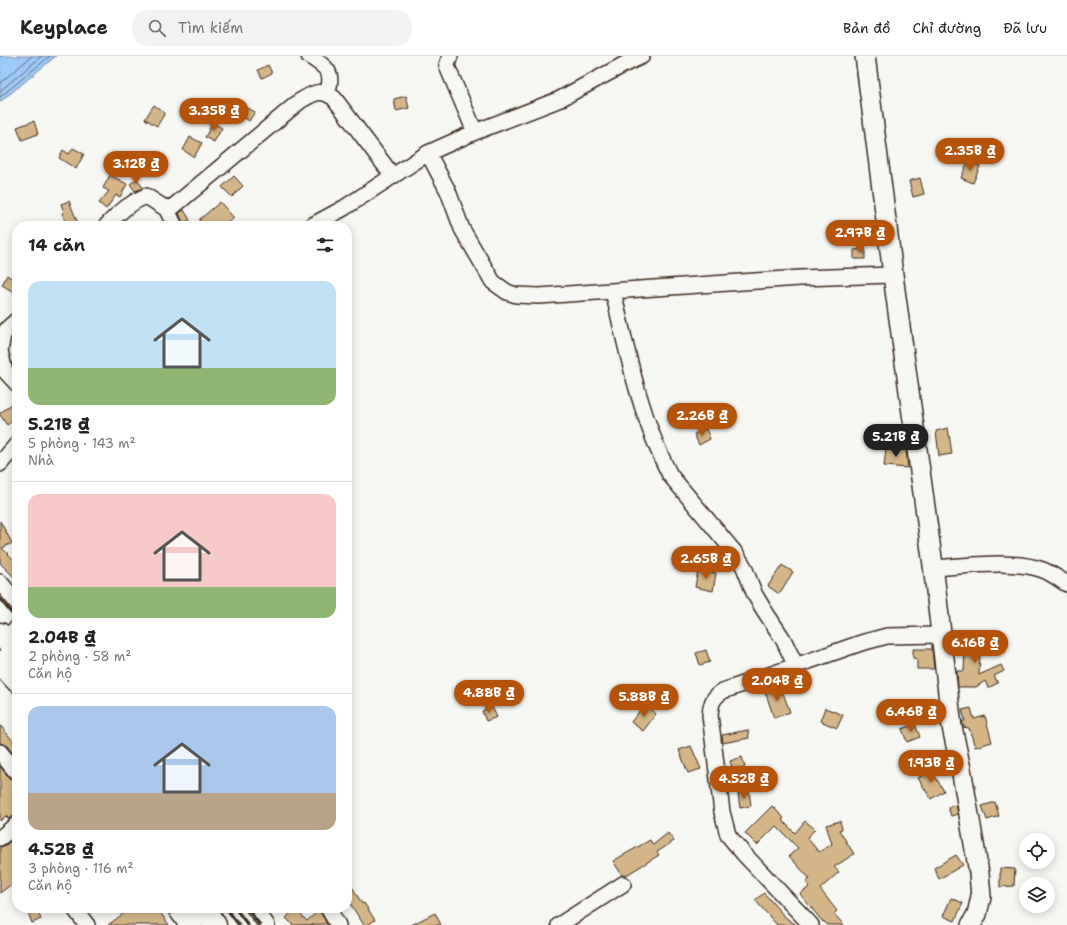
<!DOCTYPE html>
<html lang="vi">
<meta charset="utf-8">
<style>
:root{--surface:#fff;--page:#f2f2f2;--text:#222;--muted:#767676;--line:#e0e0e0;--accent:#b45309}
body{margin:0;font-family:"Shantell Sans",sans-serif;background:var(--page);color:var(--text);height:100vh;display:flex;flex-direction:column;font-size:15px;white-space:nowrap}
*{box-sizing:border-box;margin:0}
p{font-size:13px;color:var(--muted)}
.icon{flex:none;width:22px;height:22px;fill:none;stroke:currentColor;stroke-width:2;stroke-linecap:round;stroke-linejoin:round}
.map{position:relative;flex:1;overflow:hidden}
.details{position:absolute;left:12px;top:165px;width:340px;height:692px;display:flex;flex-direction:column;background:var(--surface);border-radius:16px;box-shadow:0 2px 10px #0003}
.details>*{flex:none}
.buttons{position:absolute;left:1019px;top:777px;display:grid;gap:8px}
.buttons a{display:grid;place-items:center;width:36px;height:36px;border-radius:50%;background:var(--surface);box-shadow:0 2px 10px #0003;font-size:20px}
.price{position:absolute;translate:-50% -34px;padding:0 9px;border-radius:14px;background:var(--accent);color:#fff;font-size:13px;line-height:26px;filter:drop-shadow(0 1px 2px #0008)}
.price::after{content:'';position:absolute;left:50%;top:24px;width:12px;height:9px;margin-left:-6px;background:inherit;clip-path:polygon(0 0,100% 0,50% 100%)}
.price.current{background:#222;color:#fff}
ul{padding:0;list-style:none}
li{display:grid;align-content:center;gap:8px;height:212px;padding:0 16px}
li+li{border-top:1px solid var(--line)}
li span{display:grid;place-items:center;height:124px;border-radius:12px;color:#555}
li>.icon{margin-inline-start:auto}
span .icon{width:72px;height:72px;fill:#fffc;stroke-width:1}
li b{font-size:17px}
h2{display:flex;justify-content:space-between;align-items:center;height:48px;padding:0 16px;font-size:17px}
header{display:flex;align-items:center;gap:24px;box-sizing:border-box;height:56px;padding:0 20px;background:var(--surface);border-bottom:1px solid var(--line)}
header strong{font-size:19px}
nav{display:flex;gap:22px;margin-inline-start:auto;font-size:14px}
.search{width:280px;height:36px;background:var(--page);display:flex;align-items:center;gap:10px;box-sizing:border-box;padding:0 14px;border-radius:16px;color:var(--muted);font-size:15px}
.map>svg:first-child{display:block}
</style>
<header>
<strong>Keyplace</strong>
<div class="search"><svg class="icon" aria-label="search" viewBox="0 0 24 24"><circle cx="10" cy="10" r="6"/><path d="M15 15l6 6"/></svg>Tìm kiếm</div>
<nav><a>Bản đồ</a><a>Chỉ đường</a><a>Đã lưu</a></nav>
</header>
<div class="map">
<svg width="1067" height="869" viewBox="0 0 1067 869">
<rect width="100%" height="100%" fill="#f6f6f2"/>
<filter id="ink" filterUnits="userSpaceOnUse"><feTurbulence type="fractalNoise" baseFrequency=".025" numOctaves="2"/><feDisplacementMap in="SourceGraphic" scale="8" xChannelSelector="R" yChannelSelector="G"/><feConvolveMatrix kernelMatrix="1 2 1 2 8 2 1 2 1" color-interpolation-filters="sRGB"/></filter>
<g filter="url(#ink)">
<path fill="#9dcaf7" stroke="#768aa0" d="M0,0H56L0,46Z"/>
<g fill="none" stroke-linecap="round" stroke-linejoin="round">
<path stroke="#626a75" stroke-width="1" d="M0,27L32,0
M0,35L42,0
M0,41L50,0"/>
</g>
<path fill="#d4b688" stroke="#3b2a1e" d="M268,9L272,17L262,22L258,14Z
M406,40L409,52L396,55L394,43Z
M154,49L165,57L157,70L145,63Z
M248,52L255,56L249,65L242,60Z
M34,65L38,78L22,84L17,71Z
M213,67L222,72L214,86L205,81Z
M190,81L202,87L194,101L183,94Z
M73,92L84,98L76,113L59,102L63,94L69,98Z
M968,105L980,110L973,127L961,122Z
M110,119L127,128L120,141L116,139L106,153L99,147L109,135L103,132Z
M234,120L243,130L232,141L222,131Z
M920,122L924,138L913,141L909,125Z
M137,123L143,132L135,135L130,128Z
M69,145L79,170H67L62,157L64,156L61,148Z
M220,146L234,162L224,170H204L199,164Z
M184,154L190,164L183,167L179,157Z
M865,193V203H854V194Z
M17,211V238L2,229L7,219L11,222Z
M17,344V361L7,369L0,359V357Z
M948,372L952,398L939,400L936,375Z
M706,373L710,383L699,389L694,378Z
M886,392L906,394L908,412L884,410Z
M0,465L12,487L2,492L17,507V524L0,507Z
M782,509L793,516L779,538L768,530Z
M698,514L716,517L713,535L695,531Z
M966,574H981L979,619L1001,609L1004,615L994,620L998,627L988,632L985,625L976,631H958L957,615H964Z
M913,593H932L934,613H917V603L913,602Z
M706,594L710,606L700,609L696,597Z
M780,629L790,656L774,662L765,635Z
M644,649L656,658L643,675L631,666Z
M492,651L497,661L486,665L482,655Z
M825,652L843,659L837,672L820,665Z
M971,652L974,663L985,660L992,686L975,691L969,672L963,671V669L962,665H965L962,654Z
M915,668L920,681L907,686L902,673Z
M0,669L17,690V703L7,690L0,687Z
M748,674L749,682L723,687L722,679Z
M691,690L701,713L688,717L679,694Z
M742,701L745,711L733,715L730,705Z
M0,710L10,723L17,726V758L9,763L6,760L0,765Z
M931,714L944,735L931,743L918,722Z
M749,735L751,750L740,752L738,737Z
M995,746L999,760L987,764L982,750Z
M956,749L958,758L951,760L948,751Z
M772,750L784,762L782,764L795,777L805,765L815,773L807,782L819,796L832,788L826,769L840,765L842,773L839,774L854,798L834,811L839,816L820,833L837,855L834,858L844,869H827L824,865L823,866L800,838L809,831L806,826L810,823L789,800L798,792L776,770L757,789L745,777Z
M668,777L674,785L657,796L659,799L625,820L622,819L613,805L650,784L653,789Z
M17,780V824L0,837V791L6,789Z
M956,799L963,809L939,823L934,812Z
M1000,812L1015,813L1014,830L1000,831Z
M347,822L362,848L364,847L375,864L368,869H364L347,843Z
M764,837L785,861L796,869H777L755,844Z
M951,842L963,847L955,865L943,860Z
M33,852H36L41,863L32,867L27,854Z
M131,852H157L169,869H108Z
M295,853L307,865L319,854L327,868L293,869L286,862Z
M435,857L441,869H411Z"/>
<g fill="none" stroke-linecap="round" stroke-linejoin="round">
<g stroke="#3b2a1e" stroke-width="18">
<path id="minor" d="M309,0C326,11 335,16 327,37
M450,0L447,9L449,15L475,76
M428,97L448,135L462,173L493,226L507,236L516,239L539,240L800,222L893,219
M166,152L175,170
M106,170C117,158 131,146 146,140L165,152L174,150L300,45C314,37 320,32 334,42L392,119
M311,170L344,152L428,97L475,76L558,44L625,8L642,0
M613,235C627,296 641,363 670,419L736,498L744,511L755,539L764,554L783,583L796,610
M17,264L8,272L3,279L0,295L5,315L17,328
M0,408L17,388
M933,512C966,510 1012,503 1043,514C1051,517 1059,523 1067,528
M0,526L17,547
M4,582L17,572
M0,696L17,717
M0,782L17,768
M74,852L87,869
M254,852L267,869
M328,852L338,869
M559,869L623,828
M811,869L743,797L728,779L722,756L710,659C711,647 713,641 723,635L861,587L887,580L941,579"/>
</g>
<g stroke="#3b2a1e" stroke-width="22">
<path id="major" d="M865,0L895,234L933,509L952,671L962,718L979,817L981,841L977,858L971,869"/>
</g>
<g stroke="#3b2a1e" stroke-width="25">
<path id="highway" d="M0,578L17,596
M0,606L17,625
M179,852L191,869
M203,852L215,869"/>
</g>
<use href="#minor" stroke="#f6f6f2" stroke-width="15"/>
<use href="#major" stroke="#f6f6f2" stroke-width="19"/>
<use href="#highway" stroke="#f6f6f2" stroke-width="22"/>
<path stroke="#3b2a1e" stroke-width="3" d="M0,543L17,564
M226,852L239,869
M235,852L248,869
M247,852L260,869"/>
</g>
</g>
</svg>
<div class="buttons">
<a><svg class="icon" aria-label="locate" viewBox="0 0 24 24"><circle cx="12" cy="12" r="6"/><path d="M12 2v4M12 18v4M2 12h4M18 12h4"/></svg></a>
<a><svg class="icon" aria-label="layers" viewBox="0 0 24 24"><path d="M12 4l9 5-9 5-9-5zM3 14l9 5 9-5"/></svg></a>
</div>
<b class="price" style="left:214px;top:76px">3.35B ₫</b>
<b class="price" style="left:970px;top:116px">2.35B ₫</b>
<b class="price" style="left:136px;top:129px">3.12B ₫</b>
<b class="price" style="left:860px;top:198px">2.97B ₫</b>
<b class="price" style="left:702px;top:381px">2.26B ₫</b>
<b class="price current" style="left:896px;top:402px">5.21B ₫</b>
<b class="price" style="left:706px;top:524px">2.65B ₫</b>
<b class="price" style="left:975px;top:608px">6.16B ₫</b>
<b class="price" style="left:777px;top:646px">2.04B ₫</b>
<b class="price" style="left:489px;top:658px">4.88B ₫</b>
<b class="price" style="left:644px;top:662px">5.88B ₫</b>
<b class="price" style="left:911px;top:677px">6.46B ₫</b>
<b class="price" style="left:931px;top:728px">1.93B ₫</b>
<b class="price" style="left:744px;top:744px">4.52B ₫</b>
<section class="details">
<h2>14 căn<svg class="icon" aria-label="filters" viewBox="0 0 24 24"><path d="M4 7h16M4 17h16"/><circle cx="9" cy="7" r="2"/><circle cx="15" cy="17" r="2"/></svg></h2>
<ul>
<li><span style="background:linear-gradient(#bfe0f5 70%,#8fb573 0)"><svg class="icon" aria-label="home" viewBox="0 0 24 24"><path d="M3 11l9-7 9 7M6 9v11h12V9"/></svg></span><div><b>5.21B ₫</b><p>5 phòng · 143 m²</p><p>Nhà</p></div></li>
<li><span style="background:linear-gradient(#f6c9c9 75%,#8fb573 0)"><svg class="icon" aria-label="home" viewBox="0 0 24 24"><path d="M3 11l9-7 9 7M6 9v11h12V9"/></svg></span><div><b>2.04B ₫</b><p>2 phòng · 58 m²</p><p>Căn hộ</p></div></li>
<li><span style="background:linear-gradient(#a9c7e8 70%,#b9a48a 0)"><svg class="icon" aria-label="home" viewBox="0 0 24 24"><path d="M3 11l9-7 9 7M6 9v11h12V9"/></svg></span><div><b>4.52B ₫</b><p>3 phòng · 116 m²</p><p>Căn hộ</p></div></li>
</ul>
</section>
</div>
